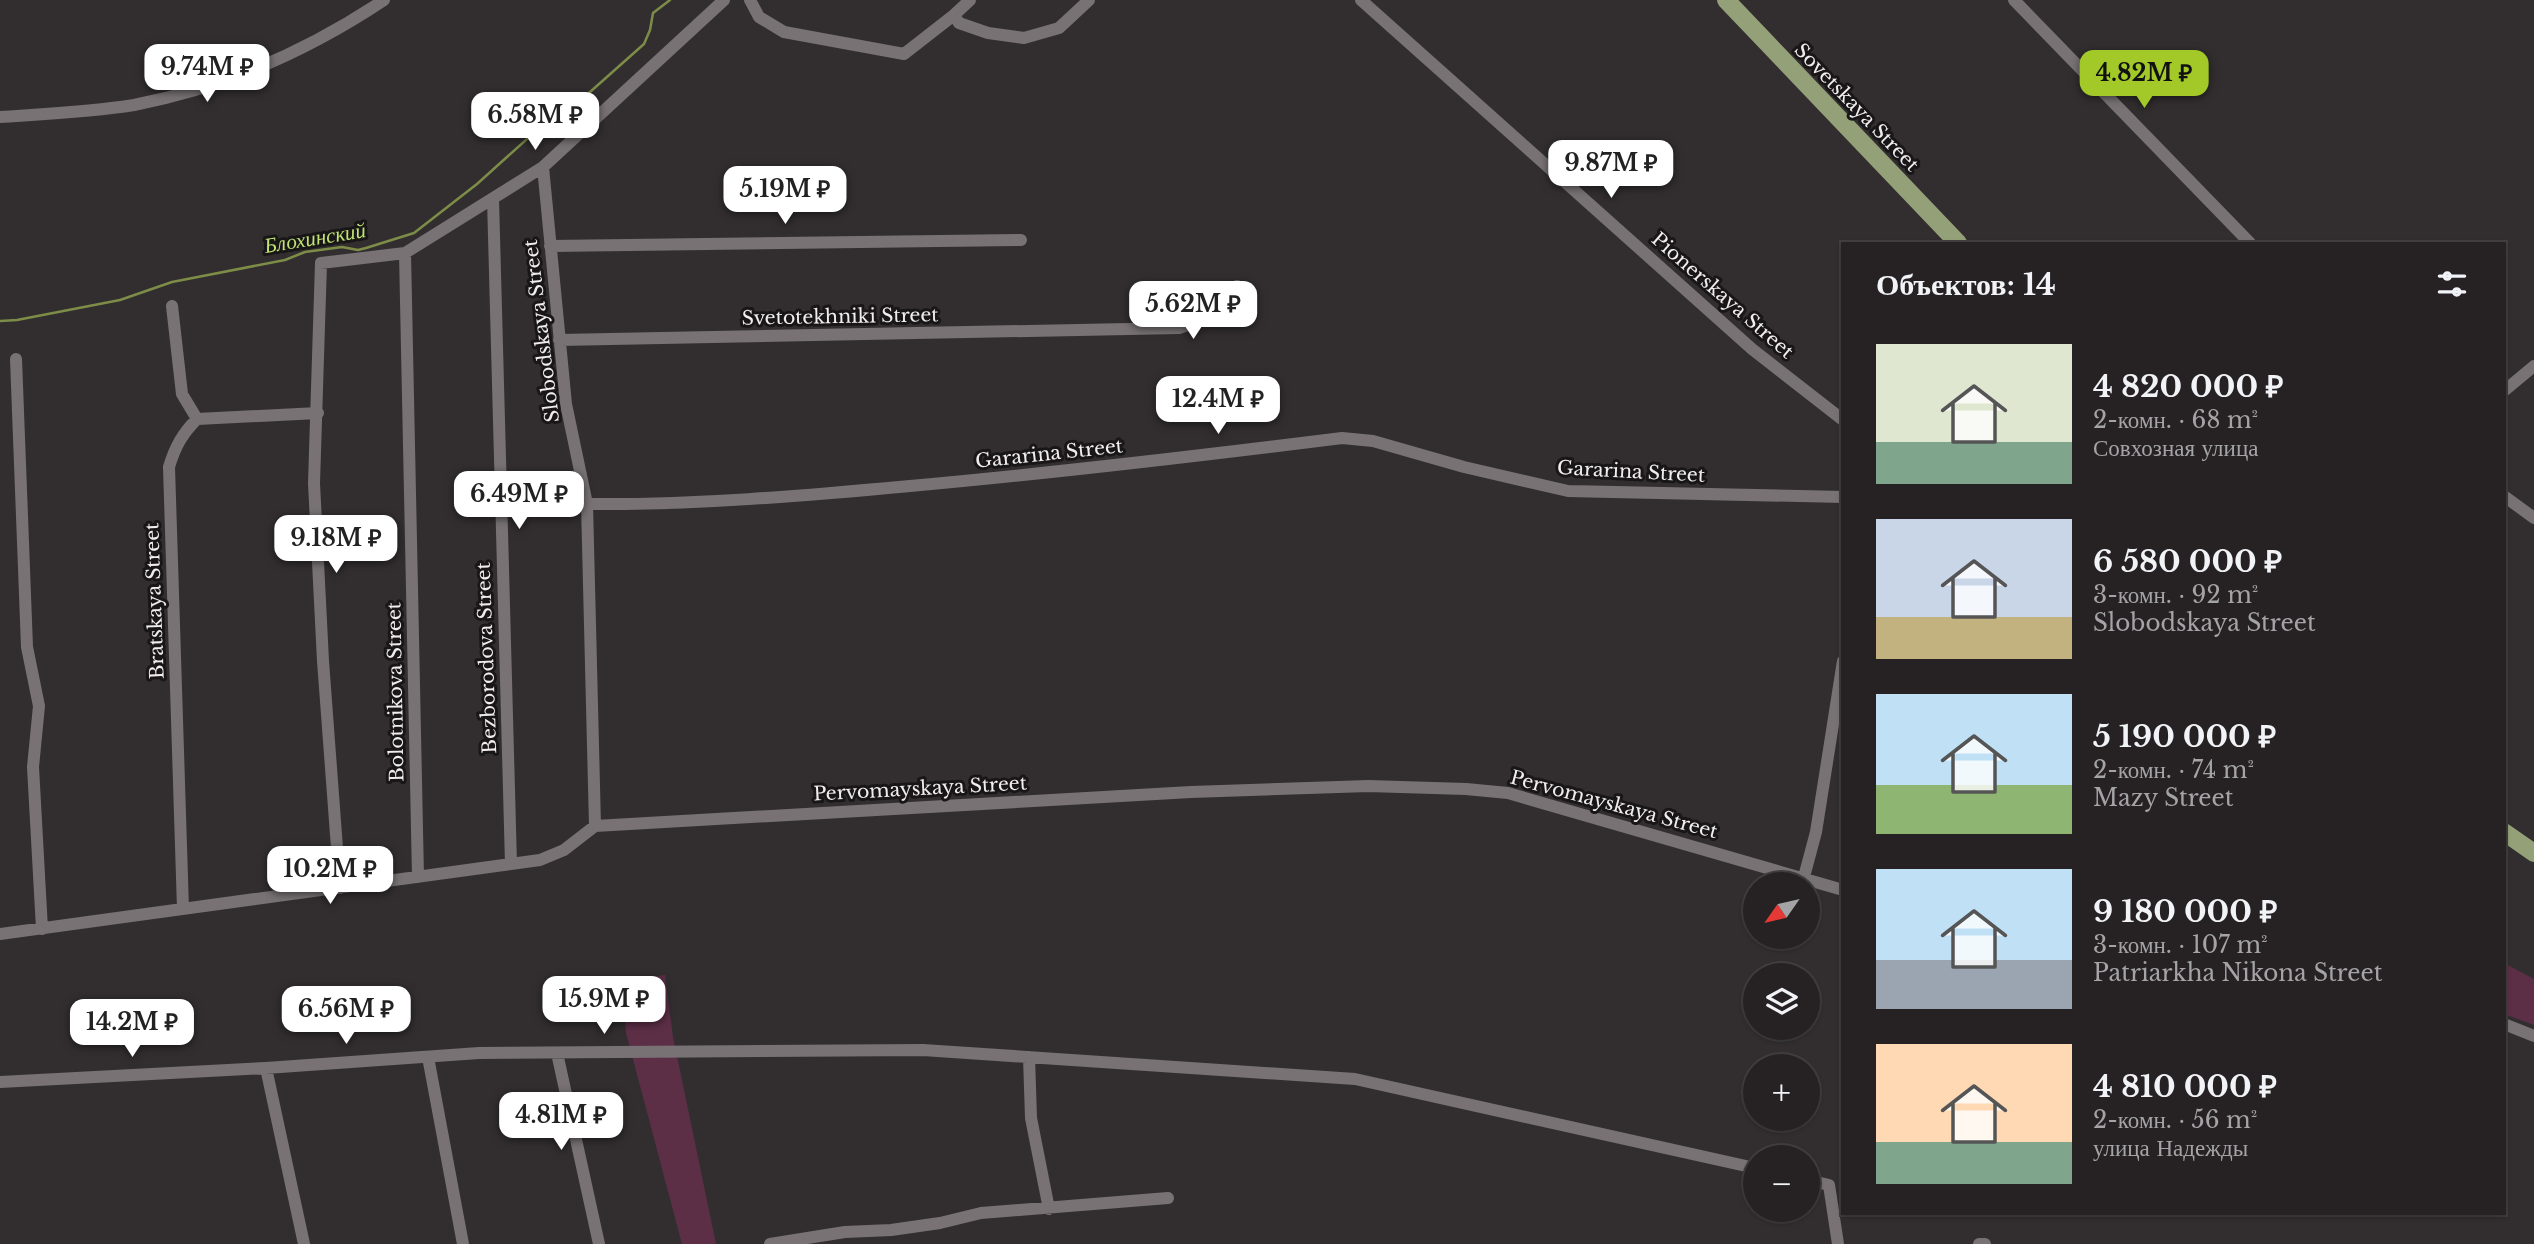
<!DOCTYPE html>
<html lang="ru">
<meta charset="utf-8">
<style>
:root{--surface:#262224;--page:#322f31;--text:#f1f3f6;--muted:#a4a4a6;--line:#423f41;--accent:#a2c928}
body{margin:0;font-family:"Libre Baskerville",serif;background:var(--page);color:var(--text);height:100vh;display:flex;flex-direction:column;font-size:26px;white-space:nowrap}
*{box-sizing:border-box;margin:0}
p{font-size:23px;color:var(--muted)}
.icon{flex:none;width:38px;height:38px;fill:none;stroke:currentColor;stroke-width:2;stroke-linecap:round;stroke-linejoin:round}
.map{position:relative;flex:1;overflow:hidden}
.side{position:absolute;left:1841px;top:242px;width:665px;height:973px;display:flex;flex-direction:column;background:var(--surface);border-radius:0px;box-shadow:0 2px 5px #0004,0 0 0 2px var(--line)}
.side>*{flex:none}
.needle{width:46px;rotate:236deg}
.buttons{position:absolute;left:1743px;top:872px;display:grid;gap:14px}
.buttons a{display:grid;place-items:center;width:77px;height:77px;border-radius:50%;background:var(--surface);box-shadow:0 2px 5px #0004,0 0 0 2px var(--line);font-size:35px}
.price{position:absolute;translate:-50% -60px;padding:0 16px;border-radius:14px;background:#fff;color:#222;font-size:23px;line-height:46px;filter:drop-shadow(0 2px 4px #0008)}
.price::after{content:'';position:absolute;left:50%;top:42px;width:21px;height:16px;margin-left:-10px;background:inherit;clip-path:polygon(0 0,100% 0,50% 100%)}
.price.selected{background:var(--accent);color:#111}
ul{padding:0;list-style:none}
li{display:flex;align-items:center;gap:21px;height:175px;padding:0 35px}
li span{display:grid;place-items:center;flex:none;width:196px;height:140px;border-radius:0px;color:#555}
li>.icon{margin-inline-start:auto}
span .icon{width:84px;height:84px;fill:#fffc;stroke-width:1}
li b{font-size:30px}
h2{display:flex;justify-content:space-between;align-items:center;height:84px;padding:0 35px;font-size:30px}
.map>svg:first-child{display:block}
</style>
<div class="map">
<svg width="2534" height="1244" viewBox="0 0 2534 1244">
<rect width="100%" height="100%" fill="#322e30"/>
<path fill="#5c2f47" d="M2504,963L2534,979V1025L2504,1014Z
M665,975L673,1037L716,1244H682L626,1033L622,981Z"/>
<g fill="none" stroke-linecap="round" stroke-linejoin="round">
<path stroke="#7d8c47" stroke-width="2.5" d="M0,321L17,320L120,300L172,282L285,260L305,252L342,247L358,250L366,248L414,233L477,184L537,130L581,100L644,44L650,30L653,13L670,0"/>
<path stroke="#787275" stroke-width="12" d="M750,0L759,17L784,32L904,54L954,15L970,0
M1361,0L1752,349L1843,420
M2014,0L2250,243
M954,15L959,23L988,33L1024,38L1059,28L1089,0
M0,117C44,114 90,112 134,105C223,88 309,50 384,0
M543,167L566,404L587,504L595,826
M493,199L511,864
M550,246L1021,240
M405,253L418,877
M172,306L182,394L197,419C182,434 175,447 169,467L183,909
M559,340L1179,328L1196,322L1237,286
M16,359L27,647L39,706L33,767L42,929
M2504,391L2534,366
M197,419L318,413
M2504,496L2534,518
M587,504C695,505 802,496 910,486C1054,473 1198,456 1342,438L1373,441L1464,467L1568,491L1843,497
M1804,877L1816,832L1843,661
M340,888L323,661L314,483L321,263L405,253L543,167L724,0
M0,934L540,860L564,850L595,826L1191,792L1368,786L1466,789L1508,793L1843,890
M2504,1024L2534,1036
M557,1053L599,1244
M428,1057L463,1244
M1029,1057L1031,1118L1049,1209
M266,1068L304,1244
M0,1082L266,1068L479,1053L923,1050L1355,1079L1755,1168
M1808,1180L1829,1185L1838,1244
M770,1244L845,1232L891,1230L940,1223L981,1213L1168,1198
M1979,1244H1985"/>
<path stroke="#94a077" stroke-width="18" d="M1726,0L1958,243
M2504,832L2534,853"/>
</g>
<g text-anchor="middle" stroke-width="6" stroke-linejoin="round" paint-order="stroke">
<g font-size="19" fill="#f0edee" stroke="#191617">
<text transform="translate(1857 107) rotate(46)" y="7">Sovetskaya Street</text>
<text transform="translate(1723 295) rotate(41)" y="7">Pionerskaya Street</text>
<text transform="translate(840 316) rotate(-1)" y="7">Svetotekhniki Street</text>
<text transform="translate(541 331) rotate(-97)" y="7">Slobodskaya Street</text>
<text transform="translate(1049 453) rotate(-6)" y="7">Gararina Street</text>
<text transform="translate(1631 471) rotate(3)" y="7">Gararina Street</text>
<text transform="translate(154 601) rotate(-92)" y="7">Bratskaya Street</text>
<text transform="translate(486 658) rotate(-92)" y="7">Bezborodova Street</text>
<text transform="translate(395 692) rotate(-91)" y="7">Bolotnikova Street</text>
<text transform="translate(920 788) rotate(-3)" y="7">Pervomayskaya Street</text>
<text transform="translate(1614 804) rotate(15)" y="7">Pervomayskaya Street</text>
</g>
<g font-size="21" font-style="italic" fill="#c1e373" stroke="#191617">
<text transform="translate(315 238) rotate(-9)" y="7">Блохинский</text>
</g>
</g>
</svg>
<div class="buttons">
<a><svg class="needle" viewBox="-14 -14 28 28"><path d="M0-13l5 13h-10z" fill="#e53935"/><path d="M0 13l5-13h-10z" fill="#a4a4a6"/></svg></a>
<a><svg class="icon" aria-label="layers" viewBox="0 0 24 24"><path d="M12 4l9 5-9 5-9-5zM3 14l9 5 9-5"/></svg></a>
<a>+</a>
<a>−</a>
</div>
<b class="price" style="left:207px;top:104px">9.74M ₽</b>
<b class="price selected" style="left:2144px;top:110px">4.82M ₽</b>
<b class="price" style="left:535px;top:152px">6.58M ₽</b>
<b class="price" style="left:1611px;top:200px">9.87M ₽</b>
<b class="price" style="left:785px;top:226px">5.19M ₽</b>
<b class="price" style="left:1193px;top:341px">5.62M ₽</b>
<b class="price" style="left:1218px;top:436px">12.4M ₽</b>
<b class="price" style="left:519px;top:531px">6.49M ₽</b>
<b class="price" style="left:336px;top:575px">9.18M ₽</b>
<b class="price" style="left:330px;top:906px">10.2M ₽</b>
<b class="price" style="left:604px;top:1036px">15.9M ₽</b>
<b class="price" style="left:346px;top:1046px">6.56M ₽</b>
<b class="price" style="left:132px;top:1059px">14.2M ₽</b>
<b class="price" style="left:561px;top:1152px">4.81M ₽</b>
<section class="side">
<h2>Объектов: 14<svg class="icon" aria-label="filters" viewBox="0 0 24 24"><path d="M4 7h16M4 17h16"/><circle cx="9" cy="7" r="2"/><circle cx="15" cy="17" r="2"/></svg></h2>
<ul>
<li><span style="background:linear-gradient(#dfe7d0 70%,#7fa58c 0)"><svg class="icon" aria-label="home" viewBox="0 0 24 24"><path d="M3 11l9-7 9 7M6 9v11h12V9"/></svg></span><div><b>4 820 000 ₽</b><p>2-комн. · 68 m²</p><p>Совхозная улица</p></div></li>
<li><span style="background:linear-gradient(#c9d6e8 70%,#c2b280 0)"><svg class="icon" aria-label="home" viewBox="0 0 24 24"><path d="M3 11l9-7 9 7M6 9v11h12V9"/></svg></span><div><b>6 580 000 ₽</b><p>3-комн. · 92 m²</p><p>Slobodskaya Street</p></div></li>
<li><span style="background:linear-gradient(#bfe0f5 65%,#8fb573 0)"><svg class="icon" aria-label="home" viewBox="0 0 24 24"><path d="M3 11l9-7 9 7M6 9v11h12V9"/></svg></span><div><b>5 190 000 ₽</b><p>2-комн. · 74 m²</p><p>Mazy Street</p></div></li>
<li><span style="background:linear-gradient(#bfe0f5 65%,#9aa5b1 0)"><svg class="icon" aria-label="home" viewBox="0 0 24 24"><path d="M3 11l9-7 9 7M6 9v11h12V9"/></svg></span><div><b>9 180 000 ₽</b><p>3-комн. · 107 m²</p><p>Patriarkha Nikona Street</p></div></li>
<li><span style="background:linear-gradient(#ffd9b3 70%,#7fa58c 0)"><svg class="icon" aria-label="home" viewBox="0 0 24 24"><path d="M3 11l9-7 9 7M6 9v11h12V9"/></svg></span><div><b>4 810 000 ₽</b><p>2-комн. · 56 m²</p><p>улица Надежды</p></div></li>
</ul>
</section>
</div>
